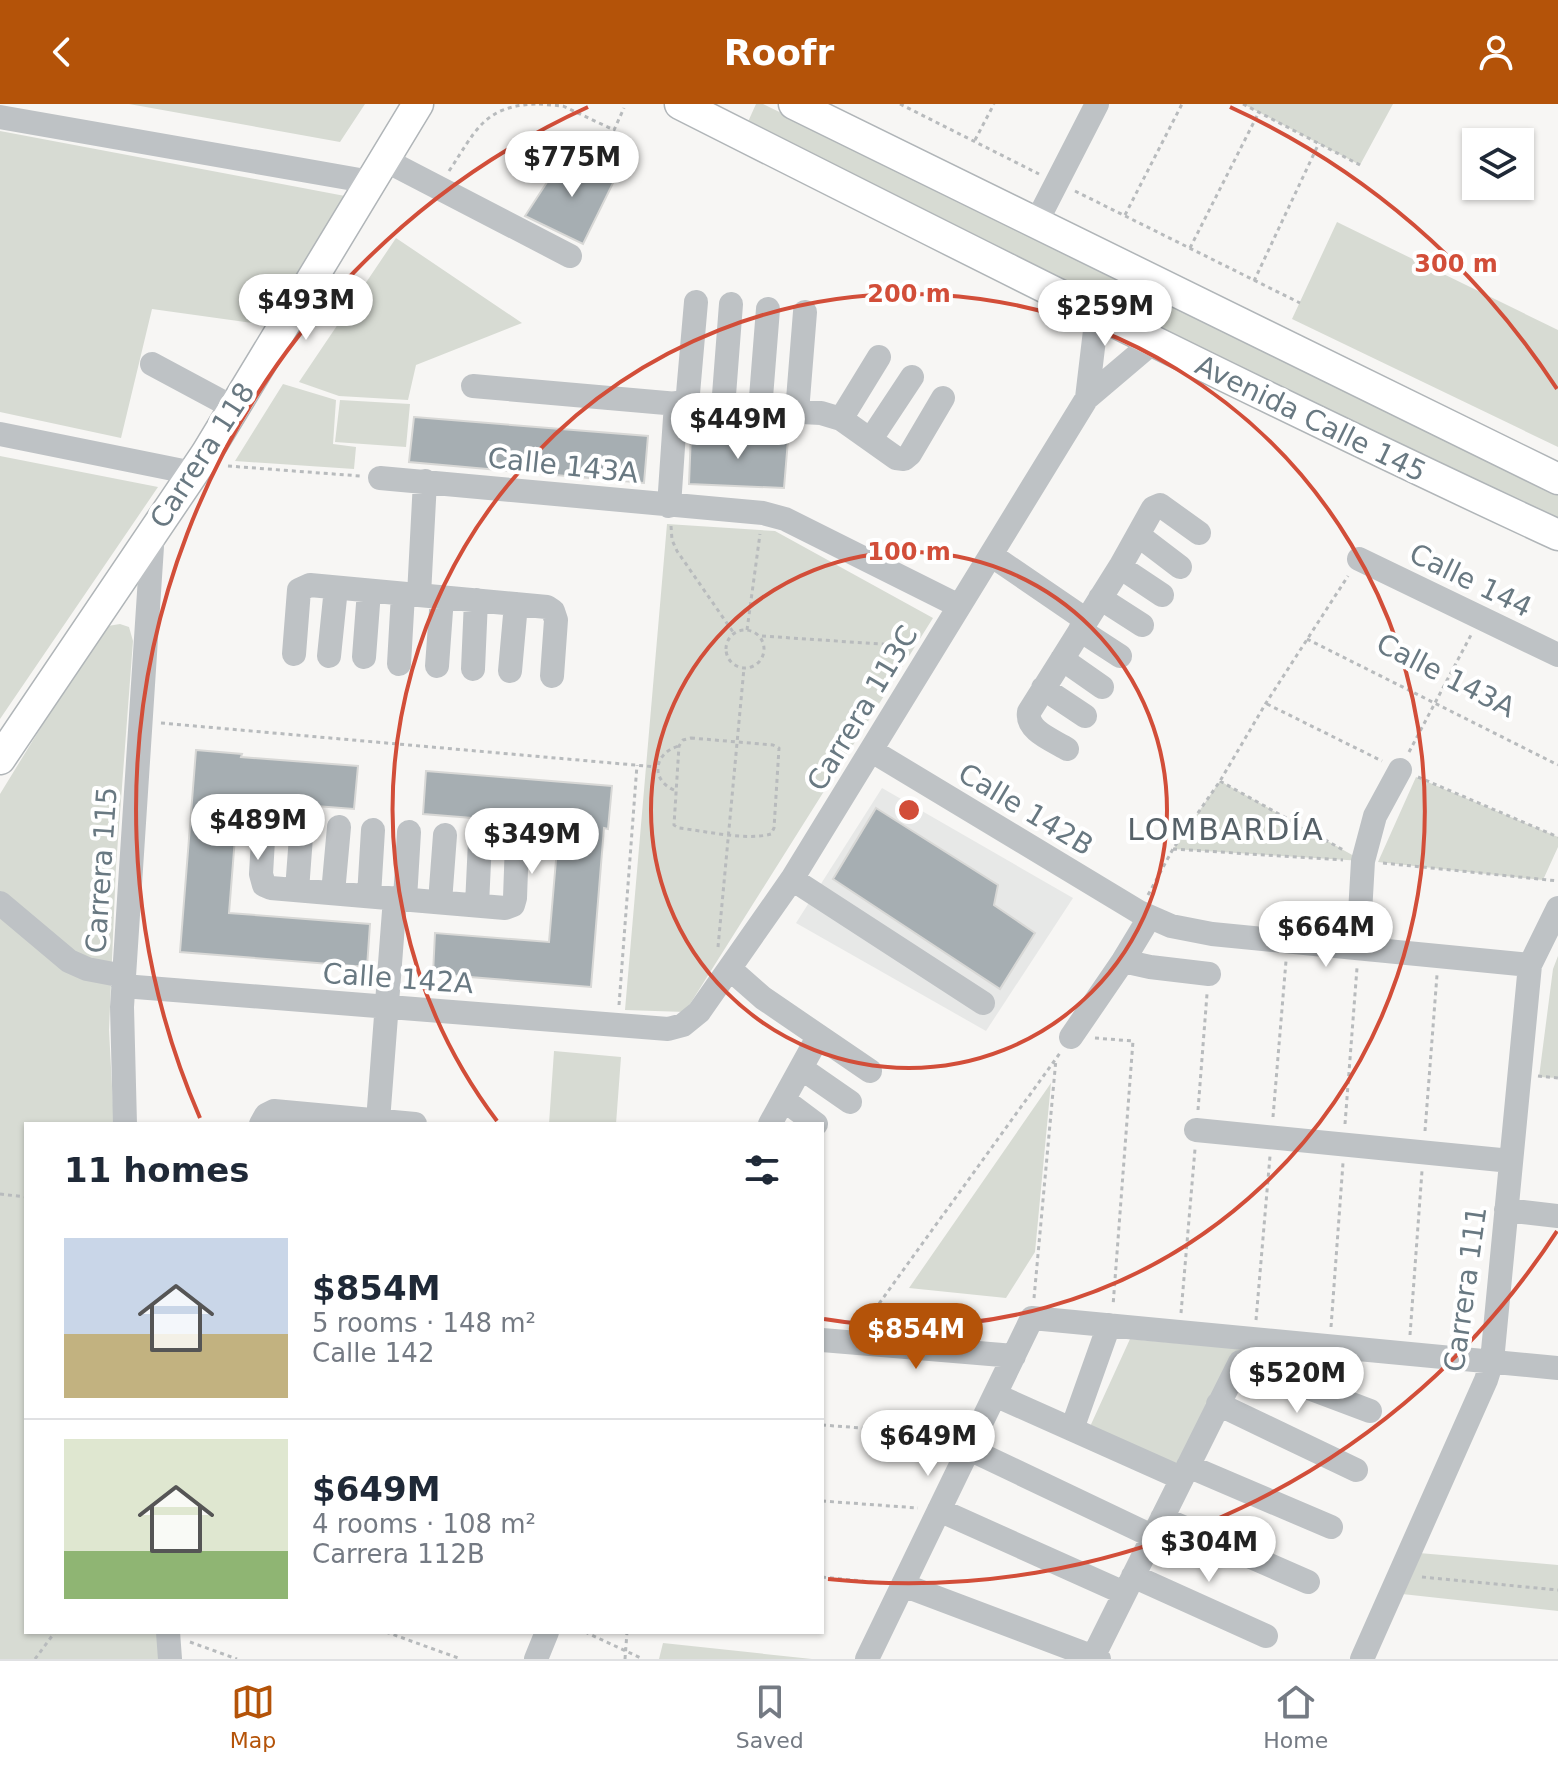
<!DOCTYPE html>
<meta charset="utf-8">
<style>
:root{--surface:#fff;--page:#f6f6f7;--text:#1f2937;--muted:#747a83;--line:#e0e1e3;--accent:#b45309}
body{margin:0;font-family:"DejaVu Sans",sans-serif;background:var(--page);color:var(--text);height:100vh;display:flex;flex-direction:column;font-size:30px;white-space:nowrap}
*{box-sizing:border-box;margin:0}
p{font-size:26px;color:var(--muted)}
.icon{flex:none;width:44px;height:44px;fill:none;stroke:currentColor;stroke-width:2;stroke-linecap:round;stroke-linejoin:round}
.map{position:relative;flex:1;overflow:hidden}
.side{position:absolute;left:24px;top:1018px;width:800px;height:512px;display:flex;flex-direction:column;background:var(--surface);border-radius:0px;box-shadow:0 2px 6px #0004}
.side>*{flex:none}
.fabs{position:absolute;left:1462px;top:24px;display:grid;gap:16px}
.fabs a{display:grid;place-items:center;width:72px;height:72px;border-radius:0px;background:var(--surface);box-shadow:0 2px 6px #0004;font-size:40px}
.price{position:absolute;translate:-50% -68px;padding:0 18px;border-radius:28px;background:#fff;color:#222;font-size:26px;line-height:52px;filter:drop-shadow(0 2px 4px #0008)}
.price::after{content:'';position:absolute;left:50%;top:48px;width:24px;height:18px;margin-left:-12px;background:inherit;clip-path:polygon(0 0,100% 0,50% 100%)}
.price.on{background:var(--accent);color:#fff}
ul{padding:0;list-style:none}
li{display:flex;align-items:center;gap:24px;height:200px;padding:0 40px}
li+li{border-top:2px solid var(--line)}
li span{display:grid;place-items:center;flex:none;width:224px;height:160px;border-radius:0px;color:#555}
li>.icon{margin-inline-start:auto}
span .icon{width:96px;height:96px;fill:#fffc;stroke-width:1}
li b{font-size:34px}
h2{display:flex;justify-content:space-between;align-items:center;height:96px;padding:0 40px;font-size:34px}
header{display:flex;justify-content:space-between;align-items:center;height:104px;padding:0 40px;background:var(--accent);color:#fff;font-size:36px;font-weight:600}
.menu{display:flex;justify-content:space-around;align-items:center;height:112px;border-top:2px solid var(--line);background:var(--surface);font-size:22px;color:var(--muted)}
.menu a{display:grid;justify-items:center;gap:4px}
.menu .on{color:var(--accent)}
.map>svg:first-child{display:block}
</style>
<header><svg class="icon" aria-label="back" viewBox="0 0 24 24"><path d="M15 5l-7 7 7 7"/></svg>Roofr<svg class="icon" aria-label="person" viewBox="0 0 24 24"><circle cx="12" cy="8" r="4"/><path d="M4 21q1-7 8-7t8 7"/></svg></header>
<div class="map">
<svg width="1558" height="1555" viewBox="0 0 1558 1555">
<rect width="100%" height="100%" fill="#f7f6f4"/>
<path fill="#e7e8e7" d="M882,684L1073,794L986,927L796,819Z"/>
<path fill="#d7dbd3" d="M129,0H365L340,38Z
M756,0H763L1558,388V417L1173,231L747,20Z
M1243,0H1393L1360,61Z
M0,27L345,92L266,221L152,205L121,334L0,308Z
M1337,118L1558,226V343L1292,215Z
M396,134L522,219L416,261L408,296L339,292L299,278Z
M283,280L336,296L333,340L356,343L354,365L235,357Z
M340,296L410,300L406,343L335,338Z
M0,352L158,383L0,615Z
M667,420L775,427L933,514L685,908L625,906Z
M120,520L129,523L133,537L116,762L109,926L114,1020H26V1528H157L159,1555H0V690L92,540L108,522Z
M1416,673L1558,733V743L1543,776L1378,758Z
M1220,677L1363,757L1173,745Z
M1558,852V974L1539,973L1553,865Z
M554,947L621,953L616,1020H549Z
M1051,979L1035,1148L1006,1194L909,1184Z
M1130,1235L1242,1245L1184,1366L1088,1327Z
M1419,1449L1558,1461V1507L1402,1490Z
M663,1539L812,1555H659Z"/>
<path fill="#a6aeb2" stroke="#d8d8d6" stroke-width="2" d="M566,49L615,75L583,140L525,112Z
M414,313L648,332L644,379L409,358Z
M691,329L788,336L784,384L689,380Z
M196,646L242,650L241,653L358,662L354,705L238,696L229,809L370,820L367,863L180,848Z
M426,667L612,682L608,725L604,724L591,883L433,870L435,829L549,838L559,721L423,710Z
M876,704L998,781L994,801L1035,829L1000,885L833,775Z"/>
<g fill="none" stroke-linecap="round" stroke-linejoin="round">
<g stroke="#b0b5b8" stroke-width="33">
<path id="major" d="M680,0C971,147 1262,294 1558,431
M794,0L1558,375
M0,655L206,350L418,0"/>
</g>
<path stroke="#b8bbbd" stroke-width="3" stroke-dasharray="4 4" stroke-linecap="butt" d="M539,0L563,2L614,26L624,4
M900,0L1039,70
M1243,0L1360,61
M975,36L994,0
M449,67C476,27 483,2 536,0
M1075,87L1300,199
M1125,111L1182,0
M1190,144L1259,8
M1254,177L1319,39
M228,362L360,372
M671,422L672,436L677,447L733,528
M726 545a19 19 0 1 1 38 0a19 19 0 1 1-38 0Z
M747,526L760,430
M762,532L910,542
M1307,535L1558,661
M1267,600L1382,657
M161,619L657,663
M691,634L773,641L779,644L774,724L771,730C747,737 705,727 679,724L674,721L679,642L683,636Z
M1409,648L1471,531
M1418,673L1558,733
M1220,677L1345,747
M674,686C649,675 655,648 679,642
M1173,745L1343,756
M1383,759L1558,777
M1148,791L1173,745L1220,677L1266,599L1348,472
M718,843L744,564
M619,901L637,661
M1095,934L1133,937L1113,1202
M1538,972L1558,974
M1198,1006L1207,890
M1273,1013L1286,857
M1345,1020L1357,864
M1425,1027L1437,871
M0,1090L26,1093
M1034,1194L1056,955
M1181,1209L1195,1045
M1256,1216L1270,1052
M865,1219L1060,949
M1331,1223L1343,1059
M1410,1231L1422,1067
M822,1321L902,1327L948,1339
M822,1397L918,1404
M822,1473L882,1479
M1422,1473L1558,1486
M386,1528L461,1555
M585,1528L643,1555
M190,1538L237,1555
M35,1555L55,1528
M625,1555L627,1528"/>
<path stroke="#bec2c5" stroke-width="24" d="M0,13L371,78
M385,56L570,152
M1036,119L1097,0
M152,260L234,304
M473,282L723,304L821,309L841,315L896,354L904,355L910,350L943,294
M1087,294L1097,210
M687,301L696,198
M723,304L731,200
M760,306L768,205
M797,308L805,208
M841,315L879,253
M0,330L193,369
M871,335L912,273
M380,374L763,409L785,415L959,502
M669,402L676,299
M1138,431L1180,463
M991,451L1086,516
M1359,455L1558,551
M1120,463L1162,491
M419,491L425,377
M1100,494L1142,521
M1080,526L1120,552
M294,550L299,486L310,481L547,503L553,507L556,516L552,572
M329,552L336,484
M364,553L369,487
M1062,555L1102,583
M399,560L403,490
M437,562L442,493
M473,565L476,496
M510,567L516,500
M1043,584L1085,612
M1067,645C1053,636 1026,627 1029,608L1120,463L1153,404L1160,401L1199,429
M872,647L1139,808L1171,822L1212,830L1530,861
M264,719L261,770L264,781L271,784L505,804L513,801L515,794L517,738
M792,775L983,899
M297,786L302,719
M333,789L339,723
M369,792L373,726
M405,795L409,728
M440,798L445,731
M0,799L69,857L87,865L124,872
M477,801L480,737
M1358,844L1363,757L1375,712L1400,666
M1123,857L1150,863L1209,870
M730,865L763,894L870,967
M123,882L668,925L683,921L699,908L792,775L1087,294L1153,238
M1071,933L1123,857L1149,814
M801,964L850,998
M784,996L816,1020
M378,1017L395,794
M125,1020L122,903L153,427
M261,1020L266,1011L274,1007L415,1020
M770,1020L818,933
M1196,1026L1511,1057
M1506,1106L1558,1112
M822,1236L1014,1252
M995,1291L1181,1374
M1218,1300L1356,1366
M1072,1325L1109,1221
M969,1345L1152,1432
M1188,1362L1331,1423
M939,1406L1124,1489
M1162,1414L1308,1478
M1133,1472L1266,1532
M903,1481L1099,1555
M168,1528L170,1555
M1093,1553L1240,1258L1370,1307
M536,1555L547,1528
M867,1555L1032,1214L1558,1264
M1362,1555L1486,1276L1492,1257L1530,861L1558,804"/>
<use href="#major" stroke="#fff" stroke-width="30"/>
</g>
<g fill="none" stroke="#d24e39" stroke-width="4">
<circle cx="909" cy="706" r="258"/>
<path d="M497 1017A516 516 0 1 1 824 1215"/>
<path d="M1557 1127A773 773 0 0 1 828 1475M200 1014A773 773 0 0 1 588 3M1230 3A773 773 0 0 1 1557 285"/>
</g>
<g text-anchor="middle" stroke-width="8" stroke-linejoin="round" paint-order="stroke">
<g font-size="28" fill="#697982" stroke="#fff">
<text transform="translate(1311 314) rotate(26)" y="10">Avenida Calle 145</text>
<text transform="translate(202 351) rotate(-57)" y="10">Carrera 118</text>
<text transform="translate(563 361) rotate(6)" y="10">Calle 143A</text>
<text transform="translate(1471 476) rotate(26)" y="10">Calle 144</text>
<text transform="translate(1446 571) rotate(27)" y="10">Calle 143A</text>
<text transform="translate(862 604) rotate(-59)" y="10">Carrera 113C</text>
<text transform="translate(1026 705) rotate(31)" y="10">Calle 142B</text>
<text transform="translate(101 766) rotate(-86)" y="10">Carrera 115</text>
<text transform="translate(398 874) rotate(4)" y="10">Calle 142A</text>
<text transform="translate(1465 1185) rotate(-82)" y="10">Carrera 111</text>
</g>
<g font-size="30" letter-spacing="2" fill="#566168" stroke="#fff">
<text x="1226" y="736">LOMBARDÍA</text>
</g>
</g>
<circle cx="909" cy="706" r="12" fill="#d24e39" stroke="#fff" stroke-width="4"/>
<g font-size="24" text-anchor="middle" font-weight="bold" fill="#d24e39" stroke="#fff" stroke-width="8" stroke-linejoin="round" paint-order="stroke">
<text x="1456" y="168">300 m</text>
<text x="909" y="198">200 m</text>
<text x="909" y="456">100 m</text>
</g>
</svg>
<div class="fabs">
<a><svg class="icon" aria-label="layers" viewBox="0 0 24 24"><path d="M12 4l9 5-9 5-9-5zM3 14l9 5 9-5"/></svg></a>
</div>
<b class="price" style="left:572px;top:95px">$775M</b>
<b class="price" style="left:306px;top:238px">$493M</b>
<b class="price" style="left:1105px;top:244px">$259M</b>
<b class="price" style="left:738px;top:357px">$449M</b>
<b class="price" style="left:258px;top:758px">$489M</b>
<b class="price" style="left:532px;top:772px">$349M</b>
<b class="price" style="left:1326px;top:865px">$664M</b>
<b class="price on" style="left:916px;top:1267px">$854M</b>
<b class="price" style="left:1297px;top:1311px">$520M</b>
<b class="price" style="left:928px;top:1374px">$649M</b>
<b class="price" style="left:1209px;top:1480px">$304M</b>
<section class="side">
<h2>11 homes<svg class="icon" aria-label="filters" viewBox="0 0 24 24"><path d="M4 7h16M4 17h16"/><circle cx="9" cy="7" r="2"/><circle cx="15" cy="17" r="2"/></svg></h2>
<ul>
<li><span style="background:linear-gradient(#c9d6e8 60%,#c2b280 0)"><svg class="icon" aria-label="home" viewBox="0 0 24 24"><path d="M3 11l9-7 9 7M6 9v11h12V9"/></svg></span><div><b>$854M</b><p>5 rooms · 148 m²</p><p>Calle 142</p></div></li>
<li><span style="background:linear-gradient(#dfe7d0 70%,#8fb573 0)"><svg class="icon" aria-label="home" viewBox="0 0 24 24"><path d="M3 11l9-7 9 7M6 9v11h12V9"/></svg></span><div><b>$649M</b><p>4 rooms · 108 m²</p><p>Carrera 112B</p></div></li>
</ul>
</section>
</div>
<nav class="menu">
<a class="on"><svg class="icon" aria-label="map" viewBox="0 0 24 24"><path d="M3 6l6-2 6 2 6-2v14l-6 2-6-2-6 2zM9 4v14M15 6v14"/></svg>Map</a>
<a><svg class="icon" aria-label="saved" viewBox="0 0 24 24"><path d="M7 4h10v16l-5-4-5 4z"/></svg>Saved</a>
<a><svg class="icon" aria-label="home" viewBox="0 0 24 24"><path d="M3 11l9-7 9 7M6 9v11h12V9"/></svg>Home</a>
</nav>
